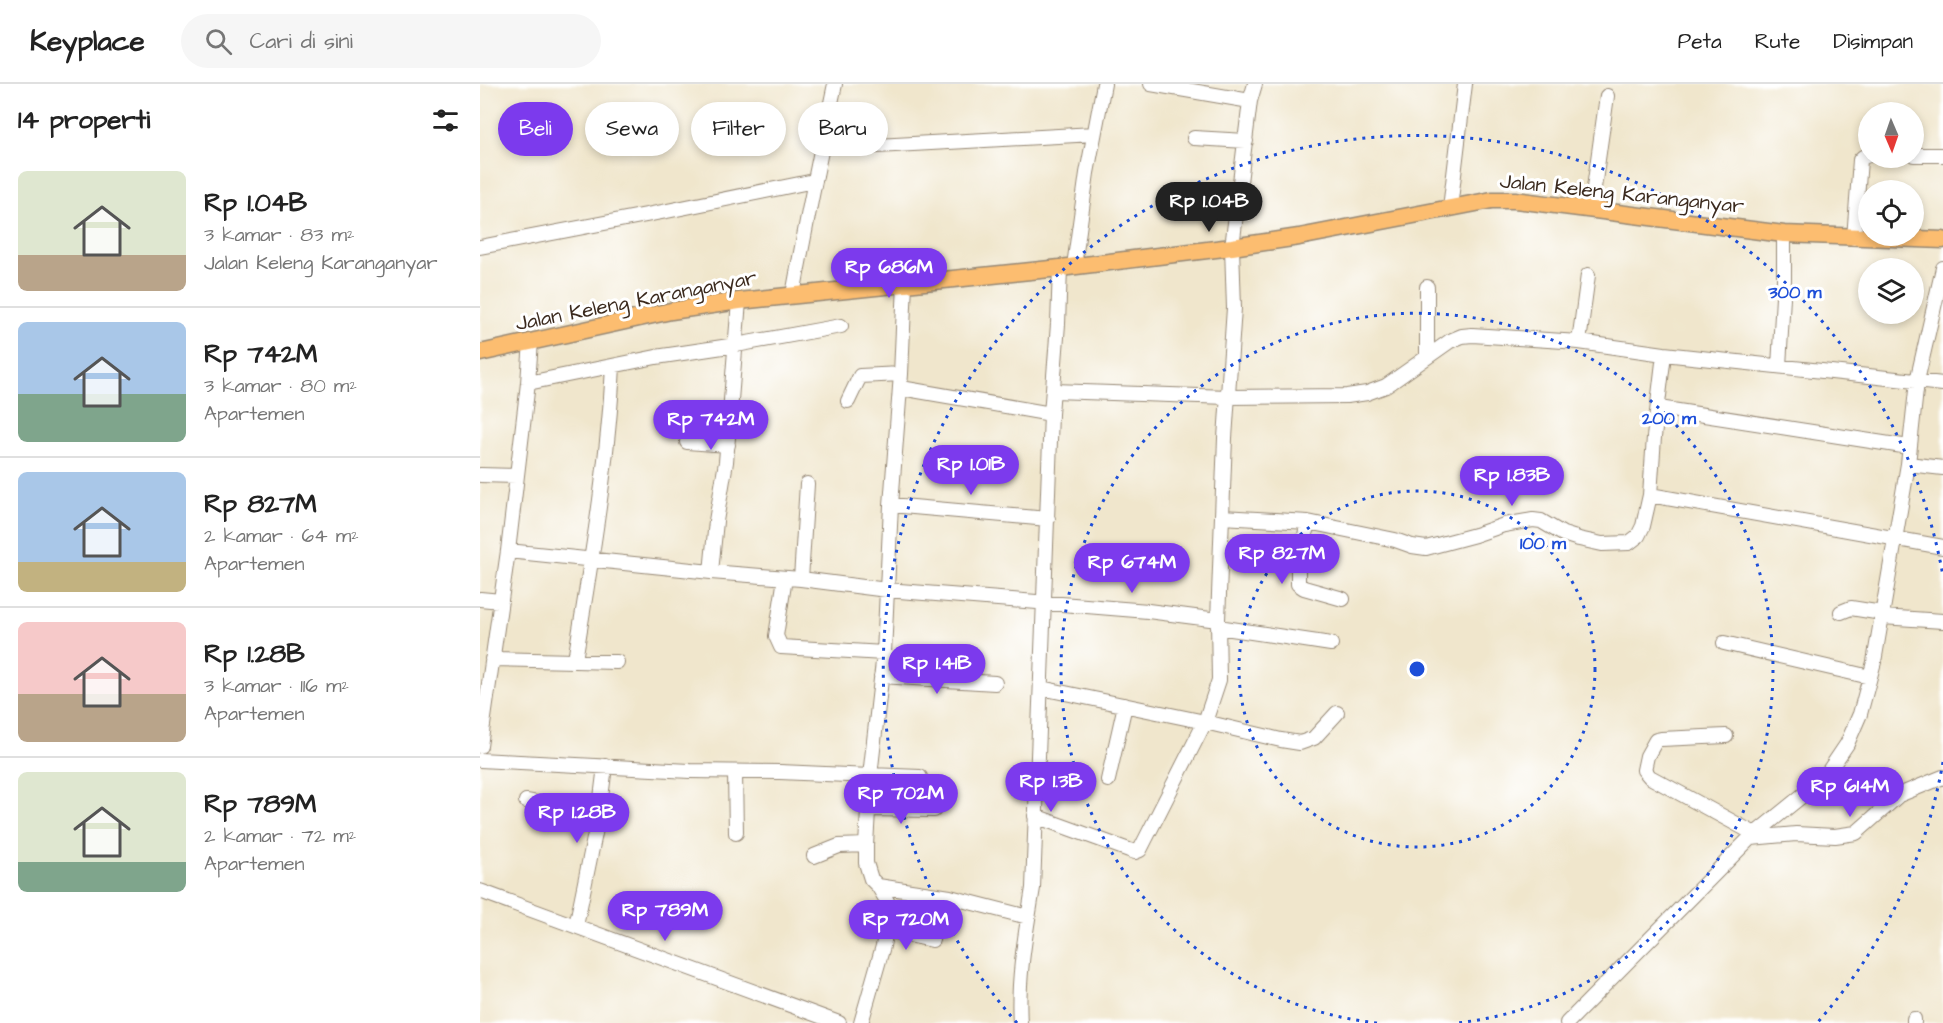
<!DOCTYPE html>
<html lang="id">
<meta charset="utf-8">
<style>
:root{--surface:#fff;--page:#f6f6f6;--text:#222;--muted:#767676;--line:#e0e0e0;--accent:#7c3aed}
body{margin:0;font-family:"Architects Daughter",sans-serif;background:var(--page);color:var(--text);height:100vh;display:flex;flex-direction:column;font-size:22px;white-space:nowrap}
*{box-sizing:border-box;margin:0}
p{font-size:20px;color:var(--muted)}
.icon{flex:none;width:33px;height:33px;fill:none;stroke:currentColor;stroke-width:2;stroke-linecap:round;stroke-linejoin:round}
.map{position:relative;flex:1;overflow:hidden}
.side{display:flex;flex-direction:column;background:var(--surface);width:480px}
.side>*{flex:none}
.hud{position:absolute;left:18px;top:18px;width:570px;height:54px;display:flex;gap:12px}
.needle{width:39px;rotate:178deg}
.tools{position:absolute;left:1378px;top:18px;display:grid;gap:12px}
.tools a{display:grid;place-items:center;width:66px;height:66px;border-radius:50%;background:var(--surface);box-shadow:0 3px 9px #0003;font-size:30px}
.price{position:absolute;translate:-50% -51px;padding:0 14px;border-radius:21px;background:var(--accent);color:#fff;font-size:20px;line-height:39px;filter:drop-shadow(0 2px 3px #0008)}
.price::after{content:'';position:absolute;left:50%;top:36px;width:18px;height:14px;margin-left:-9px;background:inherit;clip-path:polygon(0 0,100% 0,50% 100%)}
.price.on{background:#222;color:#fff}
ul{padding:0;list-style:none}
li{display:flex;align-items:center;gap:18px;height:150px;padding:0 18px}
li+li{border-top:2px solid var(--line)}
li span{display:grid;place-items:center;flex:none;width:168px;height:120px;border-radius:9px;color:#555}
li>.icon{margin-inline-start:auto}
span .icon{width:72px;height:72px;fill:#fffc;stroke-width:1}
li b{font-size:26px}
h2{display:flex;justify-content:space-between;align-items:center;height:72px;padding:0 18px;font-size:26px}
.chip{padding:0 21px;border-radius:27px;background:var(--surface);box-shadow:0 3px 9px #0003;font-size:21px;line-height:54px}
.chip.on{background:var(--accent);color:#fff}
header{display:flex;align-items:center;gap:36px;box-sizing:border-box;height:84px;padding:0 30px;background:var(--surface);border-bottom:2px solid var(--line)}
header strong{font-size:28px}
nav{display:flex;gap:33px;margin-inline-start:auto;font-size:21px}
.search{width:420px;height:54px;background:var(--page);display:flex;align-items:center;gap:15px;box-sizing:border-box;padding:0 21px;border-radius:33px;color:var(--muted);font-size:22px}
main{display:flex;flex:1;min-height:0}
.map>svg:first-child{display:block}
</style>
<header>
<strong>Keyplace</strong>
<div class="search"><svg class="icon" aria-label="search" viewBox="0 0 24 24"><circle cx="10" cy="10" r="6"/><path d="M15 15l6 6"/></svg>Cari di sini</div>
<nav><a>Peta</a><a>Rute</a><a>Disimpan</a></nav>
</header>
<main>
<section class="side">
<h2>14 properti<svg class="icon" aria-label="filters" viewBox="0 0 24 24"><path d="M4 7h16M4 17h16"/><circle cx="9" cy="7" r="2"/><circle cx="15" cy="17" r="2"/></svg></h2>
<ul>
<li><span style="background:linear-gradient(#dfe7d0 70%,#b9a48a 0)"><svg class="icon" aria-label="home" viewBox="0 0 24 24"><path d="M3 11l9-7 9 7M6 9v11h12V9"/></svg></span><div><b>Rp 1.04B</b><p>3 kamar · 83 m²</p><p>Jalan Keleng Karanganyar</p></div></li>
<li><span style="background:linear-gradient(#a9c7e8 60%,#7fa58c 0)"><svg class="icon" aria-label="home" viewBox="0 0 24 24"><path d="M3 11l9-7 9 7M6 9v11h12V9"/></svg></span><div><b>Rp 742M</b><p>3 kamar · 80 m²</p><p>Apartemen</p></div></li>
<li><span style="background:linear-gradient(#a9c7e8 75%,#c2b280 0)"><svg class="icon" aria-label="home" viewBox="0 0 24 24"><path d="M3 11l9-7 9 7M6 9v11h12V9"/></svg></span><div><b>Rp 827M</b><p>2 kamar · 64 m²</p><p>Apartemen</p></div></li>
<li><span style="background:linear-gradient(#f6c9c9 60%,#b9a48a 0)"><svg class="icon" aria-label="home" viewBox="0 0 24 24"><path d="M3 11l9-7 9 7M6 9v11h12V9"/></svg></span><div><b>Rp 1.28B</b><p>3 kamar · 116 m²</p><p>Apartemen</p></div></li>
<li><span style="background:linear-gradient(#dfe7d0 75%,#7fa58c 0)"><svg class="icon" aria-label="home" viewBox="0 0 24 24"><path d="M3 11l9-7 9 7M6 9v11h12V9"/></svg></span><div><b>Rp 789M</b><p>2 kamar · 72 m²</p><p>Apartemen</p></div></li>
</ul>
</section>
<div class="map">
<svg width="1463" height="939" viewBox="0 0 1463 939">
<rect width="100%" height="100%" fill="#fff"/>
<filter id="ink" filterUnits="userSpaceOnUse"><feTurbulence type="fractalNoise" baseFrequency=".0167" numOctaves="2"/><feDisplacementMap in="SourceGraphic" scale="12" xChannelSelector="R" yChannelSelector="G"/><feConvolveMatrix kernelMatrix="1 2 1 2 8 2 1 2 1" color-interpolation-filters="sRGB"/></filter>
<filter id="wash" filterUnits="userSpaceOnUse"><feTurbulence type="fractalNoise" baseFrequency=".008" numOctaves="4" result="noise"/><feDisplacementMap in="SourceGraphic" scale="24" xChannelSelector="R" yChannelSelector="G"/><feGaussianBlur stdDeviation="1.35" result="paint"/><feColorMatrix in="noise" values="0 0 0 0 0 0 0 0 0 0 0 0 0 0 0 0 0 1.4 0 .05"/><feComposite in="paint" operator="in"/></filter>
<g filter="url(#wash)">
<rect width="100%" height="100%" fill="#f0e6cc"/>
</g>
<g filter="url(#ink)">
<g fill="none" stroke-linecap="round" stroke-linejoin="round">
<g stroke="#968875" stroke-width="16">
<path id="minor" d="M671,0L770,17
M714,54L766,57
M343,61L397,62L614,50
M1434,71H1463
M970,124L985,0
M1111,125L1127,12
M1374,154L1380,76L1383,73L1389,71
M0,163L187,127L334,97
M594,182L607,89L624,0
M947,203V273
M313,211C326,140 340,70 355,0
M1099,258L1108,191
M1299,282L1304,196V150
M48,299L176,273L256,261L361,242
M421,304L571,330
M574,307L748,313L867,312L887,309L906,302L970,257L982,252L992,251L1099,258L1184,270L1463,300
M368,317L380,292L421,290
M1179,324L1429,363
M207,358L248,361
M1428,380L1463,384
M0,391L36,392
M1170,411L1463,463
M411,421L568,435
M742,433L828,438L915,456L932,462L946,464L995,451L1024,441L1053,436L1061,437L1083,450L1099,455L1122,460L1149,459L1158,452L1163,442L1170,411L1174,353L1184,270
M828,438L818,481V500L824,504L863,515
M28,467L231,488L321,495L407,506L668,527L738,536
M231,488L236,437L246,378L259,217
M305,494L296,552L301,563L404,569
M321,495L327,400
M0,515L21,517
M1361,528L1371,524L1402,529
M1402,533L1463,537
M738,543L851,560
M1244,559L1390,593
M12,575L137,578
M95,576C111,478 128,381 133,282
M401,592L515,599
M561,604L725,638L801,656L820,659L834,654L857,629
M1246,652L1181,655L1176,656L1167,672L1164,686L1170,693L1275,750
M0,662L28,467L48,299L51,257
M0,676L210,687L300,688L390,692
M255,689L256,749
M390,691L440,693
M628,696L645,621
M46,717L119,730
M388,725L454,726
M555,732L649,766L655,768L660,766L725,638L739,596L738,536L745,354L754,224L752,163L770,17L775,0
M1271,754L1316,750L1355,752L1376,749L1419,711L1463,693
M334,772L359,762L386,761
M398,802L470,813L548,833
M0,807L359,939
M96,842L119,730L125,682
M406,846L452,856
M1434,935V939
M381,939L403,862L408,835L407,817L398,802L391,795L386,779V761L390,692L404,569L411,421L421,290L425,199
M540,939C537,894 546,848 553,804L571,330L578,240L580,184
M1087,939L1270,754L1344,694L1367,660L1380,630L1394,578L1428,380L1437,297L1463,184"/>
</g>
<g stroke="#968875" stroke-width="19">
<path id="major" d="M0,269L191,227L259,217L580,184L752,163L819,153L1012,116H1035L1304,150L1463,156"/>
</g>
<use href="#minor" stroke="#fff" stroke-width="14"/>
<use href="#major" stroke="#fcbd6f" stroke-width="16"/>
</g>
</g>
<g fill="none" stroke="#1d4ed8" stroke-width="3" stroke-dasharray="3 6">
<circle cx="937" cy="585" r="178"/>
<path d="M897 939A356 356 0 1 1 977 939"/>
<path d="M1463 678A534 534 0 0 1 1337 939M537 939A534 534 0 1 1 1463 492"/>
</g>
<g text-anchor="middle" stroke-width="6" stroke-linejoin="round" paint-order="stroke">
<g font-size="21" fill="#3b2a1e" stroke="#fff">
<text transform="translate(1142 109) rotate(6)" y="7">Jalan Keleng Karanganyar</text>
<text transform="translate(156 216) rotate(-11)" y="7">Jalan Keleng Karanganyar</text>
</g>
</g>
<circle cx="937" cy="585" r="9" fill="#1d4ed8" stroke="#fff" stroke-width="3"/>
<g font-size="18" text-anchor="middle" font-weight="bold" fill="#1d4ed8" stroke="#fff" stroke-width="6" stroke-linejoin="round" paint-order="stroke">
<text x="1315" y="214">300 m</text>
<text x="1189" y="340">200 m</text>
<text x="1063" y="465">100 m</text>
</g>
</svg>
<div class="tools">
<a><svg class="needle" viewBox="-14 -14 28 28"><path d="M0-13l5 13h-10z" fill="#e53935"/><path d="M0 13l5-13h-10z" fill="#767676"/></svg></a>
<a><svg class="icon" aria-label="locate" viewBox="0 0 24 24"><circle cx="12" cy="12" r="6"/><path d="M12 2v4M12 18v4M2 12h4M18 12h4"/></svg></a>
<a><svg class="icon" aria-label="layers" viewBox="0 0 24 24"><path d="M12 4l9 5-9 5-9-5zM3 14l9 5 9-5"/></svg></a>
</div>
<b class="price on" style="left:729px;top:149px">Rp 1.04B</b>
<b class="price" style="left:409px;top:215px">Rp 686M</b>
<b class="price" style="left:231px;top:367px">Rp 742M</b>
<b class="price" style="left:491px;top:412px">Rp 1.01B</b>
<b class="price" style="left:1032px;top:423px">Rp 1.83B</b>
<b class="price" style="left:802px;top:501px">Rp 827M</b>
<b class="price" style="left:652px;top:510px">Rp 674M</b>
<b class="price" style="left:457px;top:611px">Rp 1.41B</b>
<b class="price" style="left:571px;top:729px">Rp 1.3B</b>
<b class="price" style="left:1370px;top:734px">Rp 614M</b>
<b class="price" style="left:421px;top:741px">Rp 702M</b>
<b class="price" style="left:97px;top:760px">Rp 1.28B</b>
<b class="price" style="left:185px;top:858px">Rp 789M</b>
<b class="price" style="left:426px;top:867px">Rp 720M</b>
<div class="hud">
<a class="chip on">Beli</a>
<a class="chip">Sewa</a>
<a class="chip">Filter</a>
<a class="chip">Baru</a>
</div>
</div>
</main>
